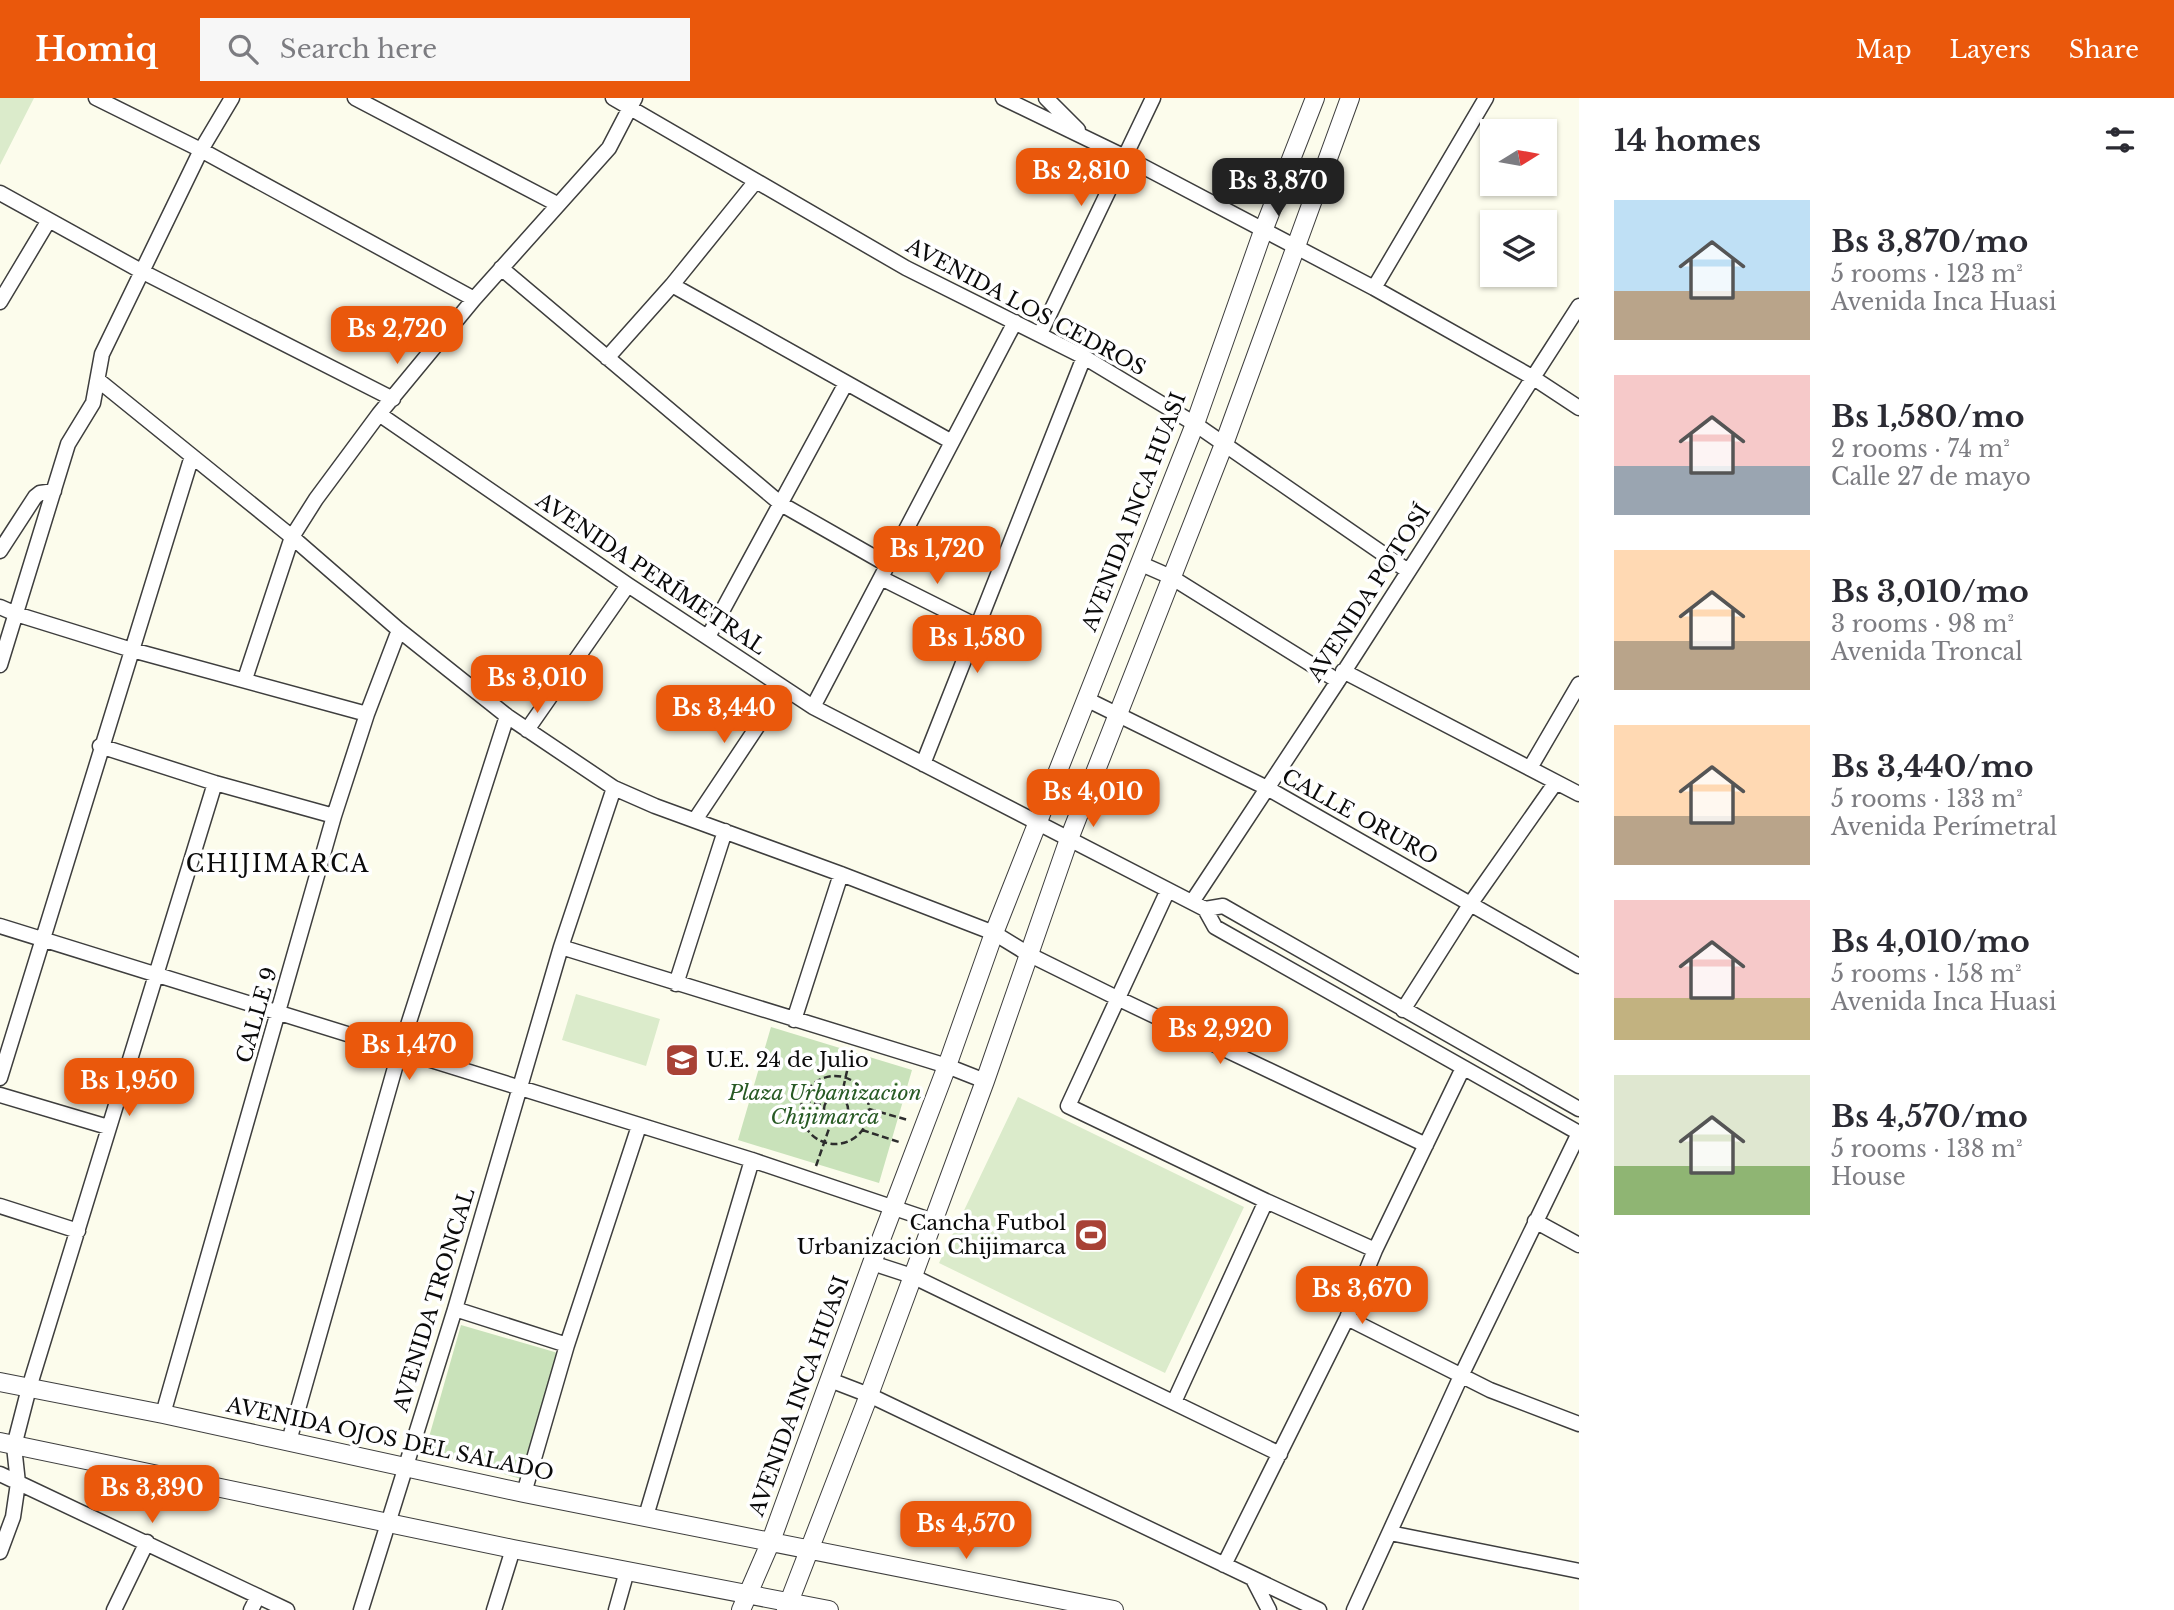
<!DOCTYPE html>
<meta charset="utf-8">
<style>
:root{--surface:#fff;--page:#f7f7f7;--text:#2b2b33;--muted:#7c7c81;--accent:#ea580c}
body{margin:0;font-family:"Libre Baskerville",serif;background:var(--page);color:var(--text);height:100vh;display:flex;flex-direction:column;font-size:26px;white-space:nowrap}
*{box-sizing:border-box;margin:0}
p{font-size:23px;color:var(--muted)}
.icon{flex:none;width:38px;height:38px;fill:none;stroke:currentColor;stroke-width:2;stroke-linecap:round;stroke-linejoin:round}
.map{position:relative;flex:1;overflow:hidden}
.details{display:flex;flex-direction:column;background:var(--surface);width:595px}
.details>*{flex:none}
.needle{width:46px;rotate:79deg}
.controls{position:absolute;left:1480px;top:21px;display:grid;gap:14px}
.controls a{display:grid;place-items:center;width:77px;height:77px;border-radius:0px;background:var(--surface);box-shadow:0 2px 5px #0004;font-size:35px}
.price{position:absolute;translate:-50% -60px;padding:0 16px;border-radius:14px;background:var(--accent);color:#fff;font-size:23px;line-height:46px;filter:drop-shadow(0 2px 4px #0008)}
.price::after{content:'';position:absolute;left:50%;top:42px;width:21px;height:16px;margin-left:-10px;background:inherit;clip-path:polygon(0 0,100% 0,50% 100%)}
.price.selected{background:#222;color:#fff}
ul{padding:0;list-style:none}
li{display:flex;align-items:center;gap:21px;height:175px;padding:0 35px}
li span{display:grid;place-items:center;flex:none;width:196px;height:140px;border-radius:0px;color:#555}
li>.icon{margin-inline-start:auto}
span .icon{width:84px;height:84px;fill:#fffc;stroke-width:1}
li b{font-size:30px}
h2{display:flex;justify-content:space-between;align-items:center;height:84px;padding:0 35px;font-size:30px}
header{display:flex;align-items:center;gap:42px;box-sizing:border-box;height:98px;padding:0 35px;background:var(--accent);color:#fff}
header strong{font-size:33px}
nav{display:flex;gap:38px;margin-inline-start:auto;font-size:24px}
.search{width:490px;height:63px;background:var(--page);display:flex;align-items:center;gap:18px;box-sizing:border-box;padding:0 24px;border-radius:0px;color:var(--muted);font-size:26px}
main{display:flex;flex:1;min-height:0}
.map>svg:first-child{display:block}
</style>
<header>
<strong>Homiq</strong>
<div class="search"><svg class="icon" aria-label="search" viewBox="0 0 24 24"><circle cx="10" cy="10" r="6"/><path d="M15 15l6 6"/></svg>Search here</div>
<nav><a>Map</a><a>Layers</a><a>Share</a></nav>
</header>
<main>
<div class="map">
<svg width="1579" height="1512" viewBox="0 0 1579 1512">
<rect width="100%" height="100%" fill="#fcfcec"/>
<path fill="#c9e2ba" d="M771,929L912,972L879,1085L738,1042Z
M461,1227L558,1255L521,1381L425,1353Z"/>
<path fill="#dbebcb" d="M0,0H34L0,67Z
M576,896L660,921L646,968L562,942Z
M1018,999L1244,1109L1165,1275L939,1165Z"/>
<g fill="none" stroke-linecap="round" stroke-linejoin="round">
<g stroke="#3e3e3e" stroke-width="17">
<path id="minor" d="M96,0L201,52L474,201
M355,0L557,106
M613,0L906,170L1084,259L1195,326L1408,473
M1003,0L1125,59L1374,190L1532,279L1579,310
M1046,0L1078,32
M0,95L141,173L393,301
M501,170L781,406L888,467
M672,187L952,344
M1374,190L1486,0
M0,204L49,122
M1040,236L1153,0
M607,260L672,187L756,83
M98,282L292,439L399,532L507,618L614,690L655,708L841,776L994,835L1030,857L1117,900L1426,1047
M379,316L628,487L813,609L1205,811
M0,453L35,399L40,395L54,393
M1139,465L1171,479L1338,583
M881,480L977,528
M0,509L16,516L132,552L367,616
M708,539L846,285
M0,567L68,346L93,305L102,256L201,52L232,0
M1343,573L1579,696
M245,581L292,439L316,401L379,316L474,201L609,50L635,0
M1086,601L1267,690L1579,868
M813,609L1015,224
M527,632L628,487
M100,648L215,685L334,718
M923,666L1084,259
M1530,670L1579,586
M695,722L783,590
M1168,792L1068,1008L1266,1103L1375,1152
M1192,804L1338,583L1579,208
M1205,811L1215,829L1579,1035
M1205,811L1223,808L1579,1011
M0,828L752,1062L933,1123
M561,849L947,968L985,983
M676,886L725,733
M1403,912L1471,805L1556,684
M794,922L841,776
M0,980L192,358
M0,997L108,1029
M0,1108L78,1133
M1535,1123L1579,1147
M872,1165L912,1178L1280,1356
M455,1211L567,1247
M1347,1220L1490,1292L1579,1326
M830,1282L869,1297L1319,1512
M1174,1304L1266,1103
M163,1316L334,718L367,616L399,532
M289,1343L400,952L507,618
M0,1376L287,1512
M524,1395L567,1247L639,1028
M646,1418L752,1062
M1390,1435L1579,1473
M0,1454L13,1419L18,1385L14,1348L29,1290L215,685
M1224,1467L1347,1220L1375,1152L1463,970
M1253,1481L1269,1512
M114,1512L147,1444
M251,1512L258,1498
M361,1512L455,1211L561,849L614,690
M494,1512L513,1451
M616,1512L627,1473
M1354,1512L1461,1278L1579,1035"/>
</g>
<g stroke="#3e3e3e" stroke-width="20">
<path id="tertiary" d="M0,1284L163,1316L524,1395L1114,1512
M0,1344L513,1451L829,1512
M741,1512L771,1443L872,1165L947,968L994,835L1195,326L1263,133L1315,0
M786,1512L869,1297L985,983L1069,741L1224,346L1350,0"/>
</g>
<path stroke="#2d2d2d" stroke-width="2.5" stroke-dasharray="7 3.5" stroke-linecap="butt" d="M801 1012a34 34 0 1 1 68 0a34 34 0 1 1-68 0Z
M824 1011a12 12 0 1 1 24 0a12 12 0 1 1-24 0Z
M841,1000L851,955
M804,1002L824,1008
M869,1011L908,1022
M848,1015L867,1023
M862,1032L899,1044
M816,1068L832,1022"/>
<use href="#minor" stroke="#fff" stroke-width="14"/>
<use href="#tertiary" stroke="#fff" stroke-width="18"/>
</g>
<defs>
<g id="school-square" transform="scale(1.75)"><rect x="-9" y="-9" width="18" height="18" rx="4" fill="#a84236" stroke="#fff"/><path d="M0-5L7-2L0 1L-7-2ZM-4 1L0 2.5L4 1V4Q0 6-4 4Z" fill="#fff"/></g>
<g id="stadium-square" transform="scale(1.75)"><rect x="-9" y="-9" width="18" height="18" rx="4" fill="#a84236" stroke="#fff"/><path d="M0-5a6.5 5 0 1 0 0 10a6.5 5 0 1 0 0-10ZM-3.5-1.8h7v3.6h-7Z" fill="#fff"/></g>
</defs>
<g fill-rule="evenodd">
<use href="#school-square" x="682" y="962"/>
<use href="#stadium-square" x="1091" y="1137"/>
</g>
<g text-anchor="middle" stroke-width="7" stroke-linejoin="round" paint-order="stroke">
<g font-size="21" fill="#0b0b0b" stroke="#fff">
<text transform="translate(1026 209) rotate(28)" y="7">AVENIDA LOS CEDROS</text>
<text transform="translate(1134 414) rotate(-69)" y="7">AVENIDA INCA HUASI</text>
<text transform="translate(651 476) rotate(34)" y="7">AVENIDA PERÍMETRAL</text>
<text transform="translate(1369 495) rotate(-57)" y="7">AVENIDA POTOSÍ</text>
<text transform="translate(1360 719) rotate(29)" y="7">CALLE ORURO</text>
<text transform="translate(257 917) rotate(-74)" y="7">CALLE 9</text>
<text transform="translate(434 1202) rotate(-73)" y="7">AVENIDA TRONCAL</text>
<text transform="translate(799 1298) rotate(-70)" y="7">AVENIDA INCA HUASI</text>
<text transform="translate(390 1341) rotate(12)" y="7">AVENIDA OJOS DEL SALADO</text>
</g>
<g font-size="21" fill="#0b0b0b" stroke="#fff" text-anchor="start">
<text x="706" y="969">U.E. 24 de Julio</text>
<text x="1066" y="1132" text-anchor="end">Cancha Futbol<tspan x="1066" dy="24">Urbanizacion Chijimarca</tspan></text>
</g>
<g font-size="21" font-style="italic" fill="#285a25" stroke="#fff">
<text x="825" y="1002">Plaza Urbanizacion<tspan x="825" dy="24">Chijimarca</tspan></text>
</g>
<g font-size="23" letter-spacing="2" fill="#0b0b0b" stroke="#fff">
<text x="278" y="774">CHIJIMARCA</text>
</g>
</g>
</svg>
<div class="controls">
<a><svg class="needle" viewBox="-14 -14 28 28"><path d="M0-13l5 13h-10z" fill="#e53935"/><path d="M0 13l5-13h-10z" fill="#7c7c81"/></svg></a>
<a><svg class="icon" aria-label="layers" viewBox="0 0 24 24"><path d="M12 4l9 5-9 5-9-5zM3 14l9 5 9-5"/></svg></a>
</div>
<b class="price" style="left:1081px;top:110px">Bs 2,810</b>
<b class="price selected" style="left:1278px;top:120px">Bs 3,870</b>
<b class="price" style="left:397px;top:268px">Bs 2,720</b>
<b class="price" style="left:937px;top:488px">Bs 1,720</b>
<b class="price" style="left:977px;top:577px">Bs 1,580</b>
<b class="price" style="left:537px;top:617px">Bs 3,010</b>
<b class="price" style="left:724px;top:647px">Bs 3,440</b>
<b class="price" style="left:1093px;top:731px">Bs 4,010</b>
<b class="price" style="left:1220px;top:968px">Bs 2,920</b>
<b class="price" style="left:409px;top:984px">Bs 1,470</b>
<b class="price" style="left:129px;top:1020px">Bs 1,950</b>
<b class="price" style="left:1362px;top:1228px">Bs 3,670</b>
<b class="price" style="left:152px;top:1427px">Bs 3,390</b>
<b class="price" style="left:966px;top:1463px">Bs 4,570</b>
</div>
<section class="details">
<h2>14 homes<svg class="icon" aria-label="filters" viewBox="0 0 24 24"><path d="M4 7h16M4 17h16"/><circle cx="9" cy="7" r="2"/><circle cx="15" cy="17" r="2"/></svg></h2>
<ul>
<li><span style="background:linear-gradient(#bfe0f5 65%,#b9a48a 0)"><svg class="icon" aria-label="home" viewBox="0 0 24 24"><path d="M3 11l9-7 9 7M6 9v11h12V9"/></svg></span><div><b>Bs 3,870/mo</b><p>5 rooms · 123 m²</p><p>Avenida Inca Huasi</p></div></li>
<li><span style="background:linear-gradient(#f6c9c9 65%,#9aa5b1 0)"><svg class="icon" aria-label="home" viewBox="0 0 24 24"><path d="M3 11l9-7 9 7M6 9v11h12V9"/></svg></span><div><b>Bs 1,580/mo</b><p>2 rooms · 74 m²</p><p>Calle 27 de mayo</p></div></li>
<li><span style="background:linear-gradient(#ffd9b3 65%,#b9a48a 0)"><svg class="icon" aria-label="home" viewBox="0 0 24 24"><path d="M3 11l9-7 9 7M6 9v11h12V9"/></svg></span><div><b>Bs 3,010/mo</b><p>3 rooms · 98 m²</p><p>Avenida Troncal</p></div></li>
<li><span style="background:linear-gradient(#ffd9b3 65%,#b9a48a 0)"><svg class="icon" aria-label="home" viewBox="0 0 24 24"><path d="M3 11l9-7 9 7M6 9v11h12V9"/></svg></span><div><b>Bs 3,440/mo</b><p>5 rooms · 133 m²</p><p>Avenida Perímetral</p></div></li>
<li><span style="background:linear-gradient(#f6c9c9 70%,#c2b280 0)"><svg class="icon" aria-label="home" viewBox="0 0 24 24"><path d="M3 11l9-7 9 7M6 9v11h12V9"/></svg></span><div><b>Bs 4,010/mo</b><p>5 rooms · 158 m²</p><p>Avenida Inca Huasi</p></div></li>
<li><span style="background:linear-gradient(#dfe7d0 65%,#8fb573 0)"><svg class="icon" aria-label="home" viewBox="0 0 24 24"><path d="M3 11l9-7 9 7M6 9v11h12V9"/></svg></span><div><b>Bs 4,570/mo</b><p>5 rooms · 138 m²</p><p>House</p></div></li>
</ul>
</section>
</main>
